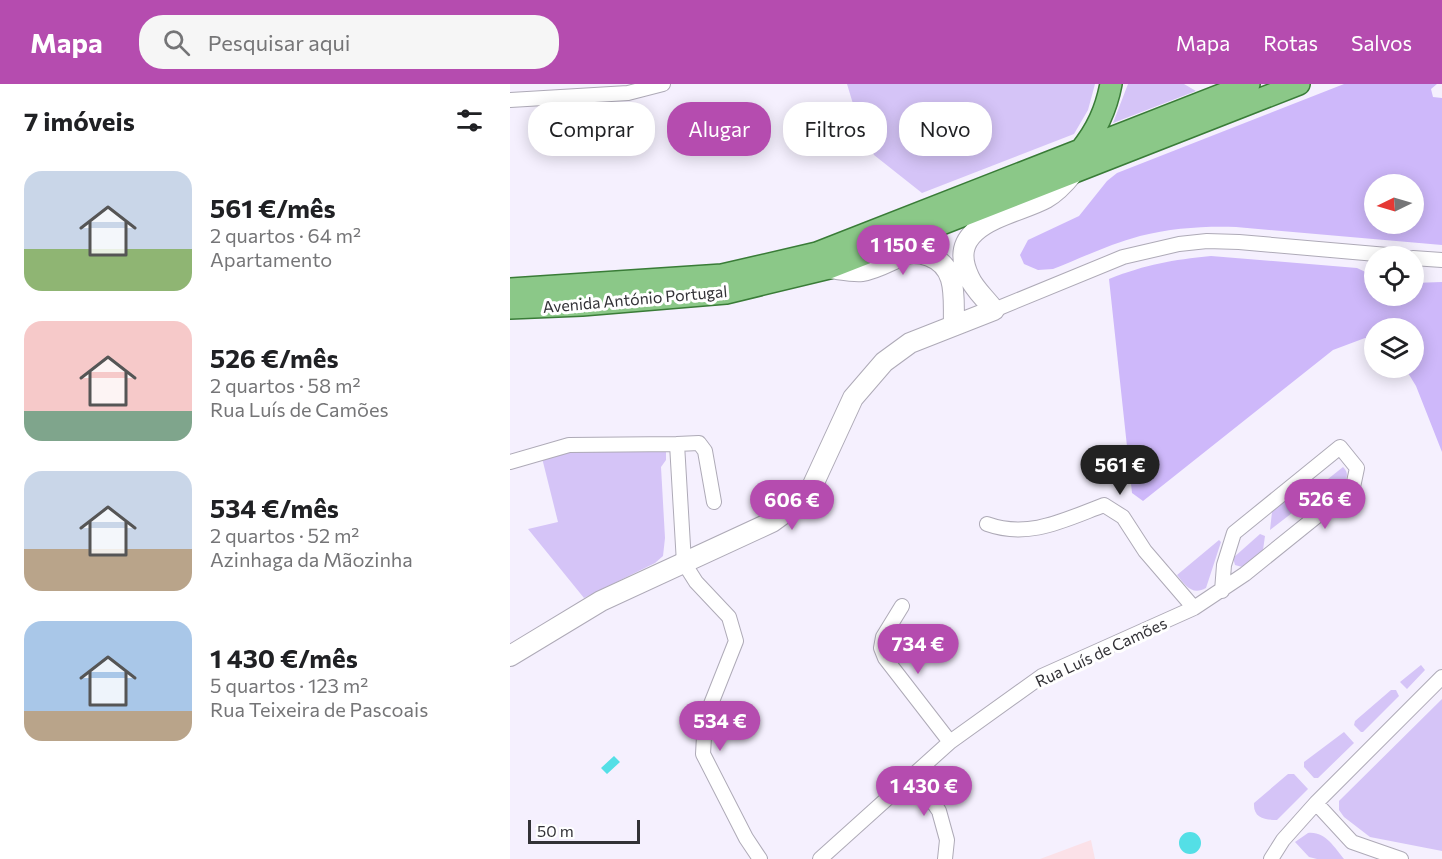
<!DOCTYPE html>
<html lang="pt">
<meta charset="utf-8">
<style>
:root{--surface:#fff;--page:#f6f6f6;--text:#202124;--muted:#757577;--accent:#b54caf}
body{margin:0;font-family:Commissioner,sans-serif;background:var(--page);color:var(--text);height:100vh;display:flex;flex-direction:column;font-size:22px;white-space:nowrap}
*{box-sizing:border-box;margin:0}
p{font-size:20px;color:var(--muted)}
.icon{flex:none;width:33px;height:33px;fill:none;stroke:currentColor;stroke-width:2;stroke-linecap:round;stroke-linejoin:round}
.map{position:relative;flex:1;overflow:hidden}
.panel{display:flex;flex-direction:column;background:var(--surface);width:510px}
.panel>*{flex:none}
.guide{position:absolute;left:18px;top:18px;width:570px;height:54px;display:flex;gap:12px}
.needle{width:39px;rotate:265deg}
.tools{position:absolute;left:854px;top:90px;display:grid;gap:12px}
.tools a{display:grid;place-items:center;width:60px;height:60px;border-radius:50%;background:var(--surface);box-shadow:0 3px 15px #0003;font-size:30px}
.scale{position:absolute;left:18px;bottom:15px;width:112px;box-sizing:border-box;padding-left:6px;border:3px solid #323136;border-top:0;font-size:16px;line-height:21px;white-space:nowrap;color:#323136;-webkit-text-stroke:4px #fff;paint-order:stroke}
.price{position:absolute;translate:-50% -51px;padding:0 14px;border-radius:21px;background:var(--accent);color:#fff;font-size:20px;line-height:39px;filter:drop-shadow(0 2px 3px #0008)}
.price::after{content:'';position:absolute;left:50%;top:36px;width:18px;height:14px;margin-left:-9px;background:inherit;clip-path:polygon(0 0,100% 0,50% 100%)}
.price.active{background:#222;color:#fff}
ul{padding:0;list-style:none}
li{display:flex;align-items:center;gap:18px;height:150px;padding:0 24px}
li span{display:grid;place-items:center;flex:none;width:168px;height:120px;border-radius:18px;color:#555}
li>.icon{margin-inline-start:auto}
span .icon{width:72px;height:72px;fill:#fffc;stroke-width:1}
li b{font-size:26px}
h2{display:flex;justify-content:space-between;align-items:center;height:72px;padding:0 24px;font-size:26px}
.pill{padding:0 21px;border-radius:24px;background:var(--surface);box-shadow:0 3px 15px #0003;font-size:21px;line-height:54px}
.pill.active{background:var(--accent);color:#fff}
header{display:flex;align-items:center;gap:36px;box-sizing:border-box;height:84px;padding:0 30px;background:var(--accent);color:#fff}
header strong{font-size:28px}
nav{display:flex;gap:33px;margin-inline-start:auto;font-size:21px}
.search{width:420px;height:54px;background:var(--page);display:flex;align-items:center;gap:15px;box-sizing:border-box;padding:0 21px;border-radius:24px;color:var(--muted);font-size:22px}
main{display:flex;flex:1;min-height:0}
.map>svg:first-child{display:block}
</style>
<header>
<strong>Mapa</strong>
<div class="search"><svg class="icon" aria-label="search" viewBox="0 0 24 24"><circle cx="10" cy="10" r="6"/><path d="M15 15l6 6"/></svg>Pesquisar aqui</div>
<nav><a>Mapa</a><a>Rotas</a><a>Salvos</a></nav>
</header>
<main>
<section class="panel">
<h2>7 imóveis<svg class="icon" aria-label="filters" viewBox="0 0 24 24"><path d="M4 7h16M4 17h16"/><circle cx="9" cy="7" r="2"/><circle cx="15" cy="17" r="2"/></svg></h2>
<ul>
<li><span style="background:linear-gradient(#c9d6e8 65%,#8fb573 0)"><svg class="icon" aria-label="home" viewBox="0 0 24 24"><path d="M3 11l9-7 9 7M6 9v11h12V9"/></svg></span><div><b>561 €/mês</b><p>2 quartos · 64 m²</p><p>Apartamento</p></div></li>
<li><span style="background:linear-gradient(#f6c9c9 75%,#7fa58c 0)"><svg class="icon" aria-label="home" viewBox="0 0 24 24"><path d="M3 11l9-7 9 7M6 9v11h12V9"/></svg></span><div><b>526 €/mês</b><p>2 quartos · 58 m²</p><p>Rua Luís de Camões</p></div></li>
<li><span style="background:linear-gradient(#c9d6e8 65%,#b9a48a 0)"><svg class="icon" aria-label="home" viewBox="0 0 24 24"><path d="M3 11l9-7 9 7M6 9v11h12V9"/></svg></span><div><b>534 €/mês</b><p>2 quartos · 52 m²</p><p>Azinhaga da Mãozinha</p></div></li>
<li><span style="background:linear-gradient(#a9c7e8 75%,#b9a48a 0)"><svg class="icon" aria-label="home" viewBox="0 0 24 24"><path d="M3 11l9-7 9 7M6 9v11h12V9"/></svg></span><div><b>1 430 €/mês</b><p>5 quartos · 123 m²</p><p>Rua Teixeira de Pascoais</p></div></li>
</ul>
</section>
<div class="map">
<svg width="932" height="775" viewBox="0 0 932 775">
<rect width="100%" height="100%" fill="#f5f0fe"/>
<path fill="#fbe1e8" d="M581,756L585,775H530Z"/>
<path fill="#d5c4f7" d="M337,0H585L578,26L564,50L412,109L364,71L347,33Z
M618,0H674L686,7L603,39Z
M60,366H149L156,368V376L151,383L155,454L153,472L145,479L74,514L18,445L48,438L32,374Z
M833,383C848,397 816,413 806,421L808,403Z
M778,413H792L795,415V419L760,446L762,428Z
M750,450L755,452L753,466L732,483L725,481L723,474Z
M709,456L711,458L696,504C682,512 675,501 667,491Z
M911,581L915,586L897,605L890,598Z
M881,606H886L889,612L853,648H851L844,641L845,637Z
M932,615V767L860,753L834,733L829,726V717Z
M834,648L844,659L808,694H804L794,683V678Z
M778,690H784L798,705L767,736C754,736 743,734 744,719Z
M798,749C815,747 824,763 834,775H807L799,773L785,758Z"/>
<path fill="#ceb8fa" fill-rule="evenodd" d="M834,0H927L921,5L923,13L932,14V161L726,143C694,142 662,144 630,152C600,160 571,174 543,185L528,186L514,180L510,171L518,156L569,132L597,97L607,89ZM864,100H903V140H864Z
M701,172L847,184L864,192V212H903V199L932,198V368L906,302L895,284H903V244H864V256L855,254L823,266L633,417L622,409L599,195C637,180 662,176 701,172Z"/>
<path fill="#54dfe6" d="M104,672L110,678L97,690L91,684Z
M669 759a11 11 0 1 1 22 0a11 11 0 1 1-22 0Z"/>
<g fill="none" stroke-linecap="round" stroke-linejoin="round">
<g stroke="#aeaab7" stroke-width="16">
<path id="street" d="M0,16L118,9L153,0
M903,174L932,176
M484,226L613,173L669,160L697,157L729,158L889,172
M167,360L189,359L195,367L204,418
M0,378L59,361L167,360L174,479L186,498L219,533L226,557L195,635L193,670L236,754L250,775
M477,440C519,455 554,436 594,421L613,433L635,467L684,524
M392,522L373,553L371,564L375,574L440,658
M404,690L429,727L437,756L435,775
M806,719L842,758L891,775
M310,775L440,658L532,592L684,524L735,490L843,403L847,384L830,363L724,449L714,481L712,507
M761,775L773,756L806,719L932,593"/>
</g>
<g stroke="#aeaab7" stroke-width="22">
<path id="secondary" d="M319,184C329,185 342,188 352,187C367,185 382,175 396,170C404,168 411,169 419,172C449,183 443,215 444,241
M0,572L91,517L262,438L284,422L301,405L343,314L374,278L400,259L484,226C476,215 464,205 459,193C433,139 505,131 536,114C547,108 555,99 563,89"/>
</g>
<g stroke="#397c37" stroke-width="24">
<path id="primary" d="M570,67C587,46 596,26 601,0
M0,205L212,191L307,169L739,0
M0,224L72,221L216,209L319,184L789,0"/>
</g>
<use href="#street" stroke="#fff" stroke-width="14"/>
<use href="#secondary" stroke="#fff" stroke-width="20"/>
<use href="#primary" stroke="#8bc888" stroke-width="21"/>
</g>
<g text-anchor="middle" stroke-width="6" stroke-linejoin="round" paint-order="stroke">
<g font-size="16" fill="#323136" stroke="#fff">
<text transform="translate(125 215) rotate(-5)" y="6">Avenida António Portugal</text>
<text transform="translate(591 568) rotate(-25)" y="6">Rua Luís de Camões</text>
</g>
</g>
</svg>
<div class="tools">
<a><svg class="needle" viewBox="-14 -14 28 28"><path d="M0-13l5 13h-10z" fill="#e53935"/><path d="M0 13l5-13h-10z" fill="#757577"/></svg></a>
<a><svg class="icon" aria-label="locate" viewBox="0 0 24 24"><circle cx="12" cy="12" r="6"/><path d="M12 2v4M12 18v4M2 12h4M18 12h4"/></svg></a>
<a><svg class="icon" aria-label="layers" viewBox="0 0 24 24"><path d="M12 4l9 5-9 5-9-5zM3 14l9 5 9-5"/></svg></a>
</div>
<div class="scale">50 m</div>
<b class="price" style="left:393px;top:192px">1 150 €</b>
<b class="price active" style="left:610px;top:412px">561 €</b>
<b class="price" style="left:815px;top:446px">526 €</b>
<b class="price" style="left:282px;top:447px">606 €</b>
<b class="price" style="left:408px;top:591px">734 €</b>
<b class="price" style="left:210px;top:668px">534 €</b>
<b class="price" style="left:414px;top:733px">1 430 €</b>
<div class="guide">
<a class="pill">Comprar</a>
<a class="pill active">Alugar</a>
<a class="pill">Filtros</a>
<a class="pill">Novo</a>
</div>
</div>
</main>
